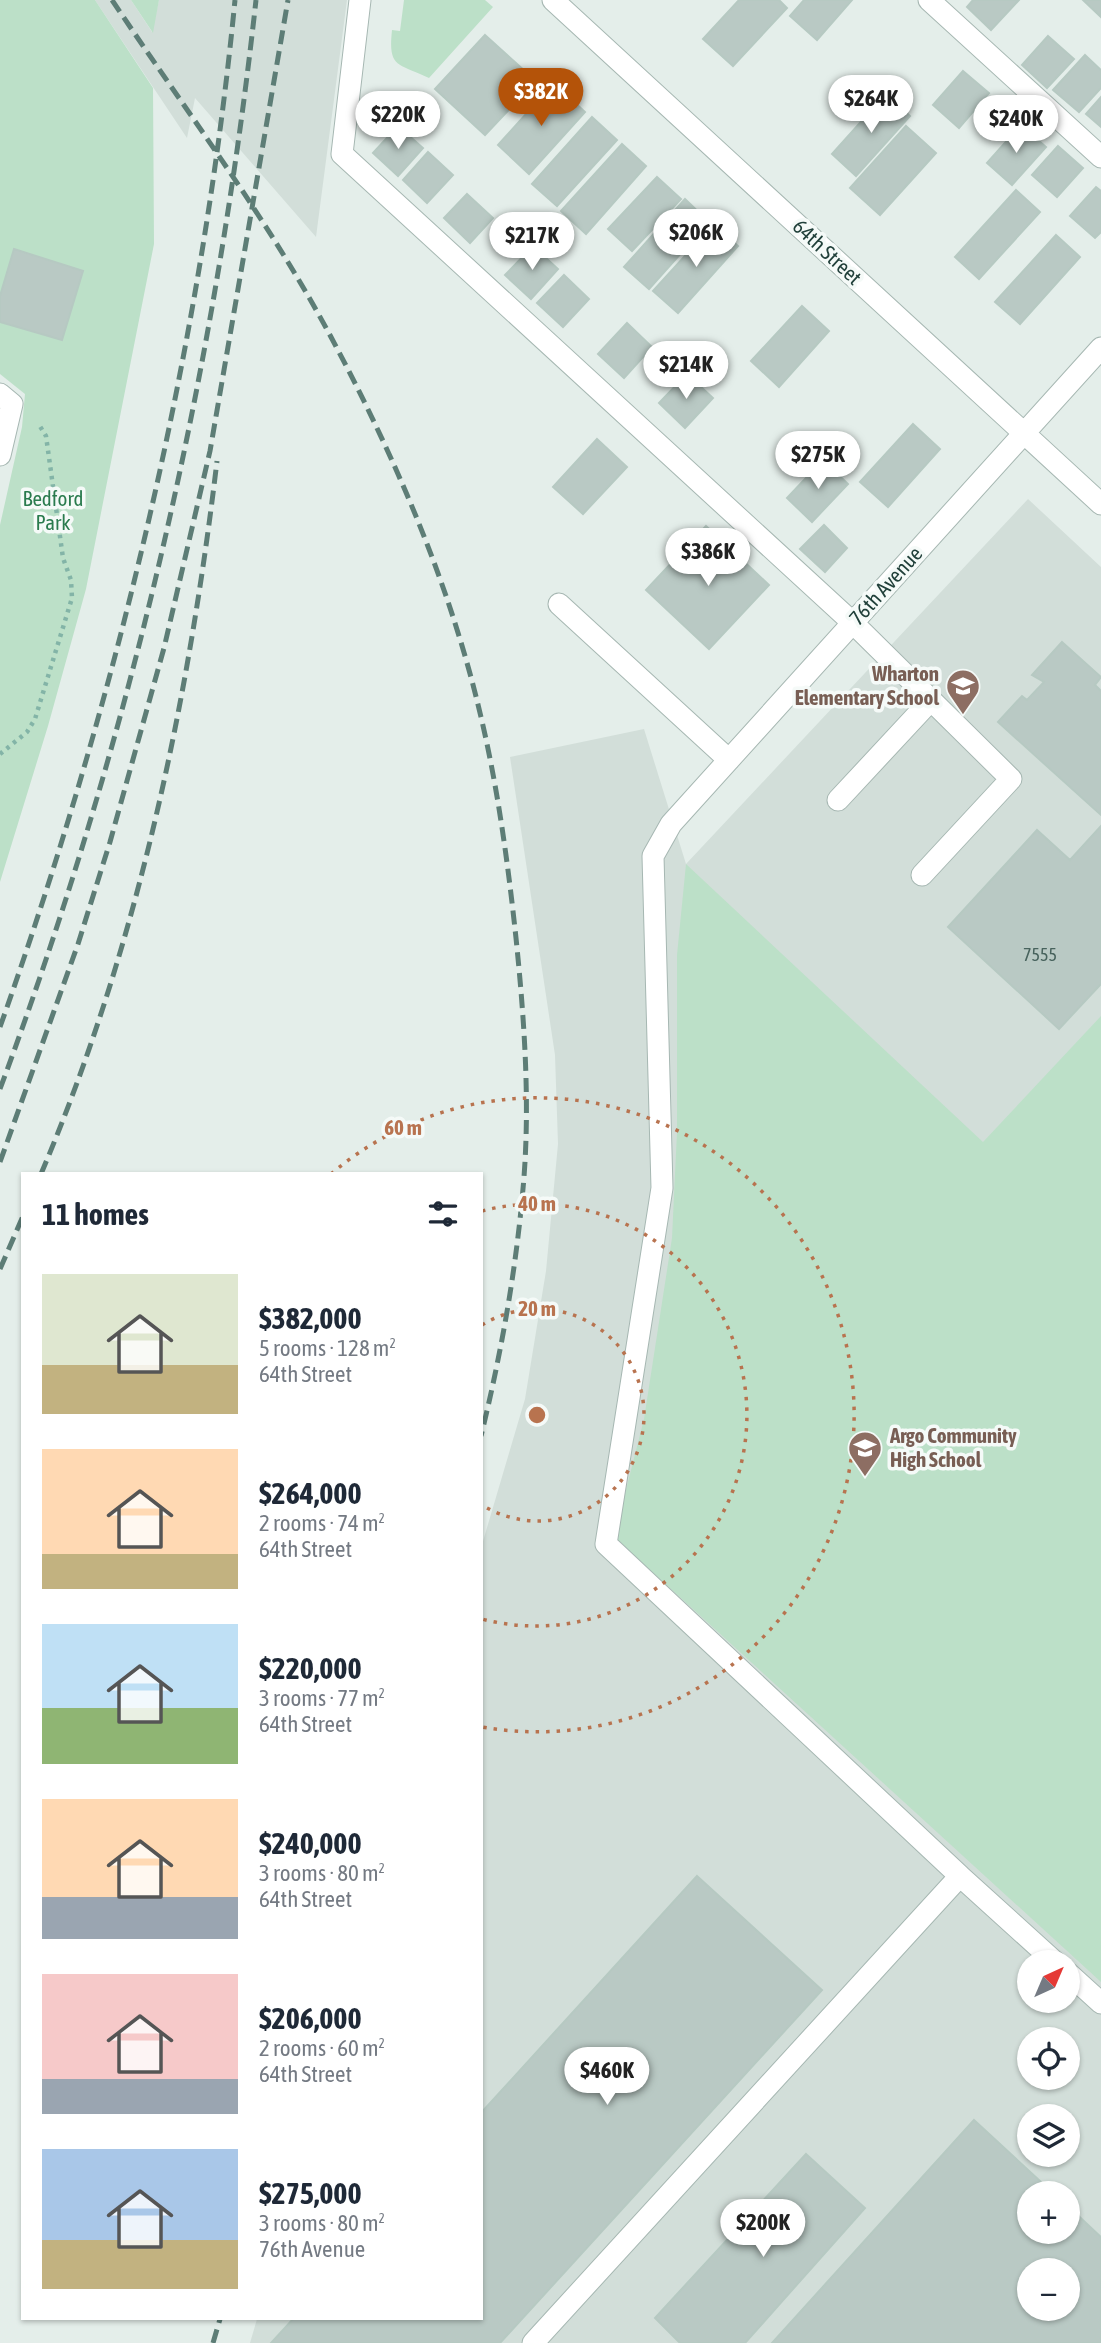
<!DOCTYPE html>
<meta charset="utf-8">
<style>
:root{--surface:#fff;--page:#f6f6f7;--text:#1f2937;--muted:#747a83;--accent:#b45309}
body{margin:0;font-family:"Asap Condensed",sans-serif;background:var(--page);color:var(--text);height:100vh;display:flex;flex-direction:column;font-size:26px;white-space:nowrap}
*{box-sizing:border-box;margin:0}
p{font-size:23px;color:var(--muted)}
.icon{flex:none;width:38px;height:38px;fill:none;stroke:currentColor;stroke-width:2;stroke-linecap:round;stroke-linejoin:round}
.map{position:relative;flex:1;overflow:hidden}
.details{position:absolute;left:21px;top:1172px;width:462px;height:1148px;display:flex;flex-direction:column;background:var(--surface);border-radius:0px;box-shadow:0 2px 5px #0004}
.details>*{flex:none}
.needle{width:46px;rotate:44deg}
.fabs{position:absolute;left:1017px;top:1950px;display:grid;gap:14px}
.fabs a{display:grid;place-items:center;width:63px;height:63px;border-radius:50%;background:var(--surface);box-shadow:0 2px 5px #0004;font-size:35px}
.price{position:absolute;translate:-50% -60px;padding:0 16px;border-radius:24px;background:#fff;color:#222;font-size:23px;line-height:46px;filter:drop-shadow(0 2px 4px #0008)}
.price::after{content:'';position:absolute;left:50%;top:42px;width:21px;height:16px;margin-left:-10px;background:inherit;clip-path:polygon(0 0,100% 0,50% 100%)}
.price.current{background:var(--accent);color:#fff}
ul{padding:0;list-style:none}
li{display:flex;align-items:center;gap:21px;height:175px;padding:0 21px}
li span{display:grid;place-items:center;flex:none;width:196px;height:140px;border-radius:0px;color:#555}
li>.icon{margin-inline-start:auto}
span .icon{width:84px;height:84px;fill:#fffc;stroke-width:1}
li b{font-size:30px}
h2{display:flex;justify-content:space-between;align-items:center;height:84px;padding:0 21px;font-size:30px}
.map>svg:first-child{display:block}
</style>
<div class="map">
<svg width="1101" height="2343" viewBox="0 0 1101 2343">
<rect width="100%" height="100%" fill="#e4eeea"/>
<path fill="#d2ded9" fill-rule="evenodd" d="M95,0H131L152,32L159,0H347L316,237L195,98L187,138Z
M1028,499L1101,567V2343H250L257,2319H481V1548L525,1399L546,1271L558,1144L555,1055L510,757L644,729L686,864ZM1029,1962H1068V2000H1029ZM1029,2039H1068V2077H1029ZM1029,2116H1068V2154H1029ZM1029,2193H1068V2231H1029ZM1029,2270H1068V2308H1029Z"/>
<path fill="#bce0c8" d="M0,0H95L153,88L154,244L86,589L48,726L0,882V525L22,427L25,394L0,374Z
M131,0H159L153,33Z
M404,0H485L493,7L429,78C397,63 388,68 392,30L400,31Z
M686,864L983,1142L1101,1016V1982L614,1537L644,1419L672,1238L677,1132V955Z"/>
<path fill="#b9c9c4" stroke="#b6c9c2" stroke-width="2" fill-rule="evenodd" d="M739,0H779L787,8L733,66L703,39Z
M804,0H852L817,40L790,16Z
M973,0H1019L991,30L967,7Z
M1083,0H1101V17Z
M485,35L536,81L485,135L435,89Z
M1048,36L1074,59L1047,88L1022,65Z
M1085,55L1101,70V88L1079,112L1053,90Z
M963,71L989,93L959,128L933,105Z
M554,83L585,112L529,174L498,145Z
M886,94L910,116L856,176L832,154Z
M1101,97V127L1086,114Z
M592,117L617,140L557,206L532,184Z
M1021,125L1046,147L1012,185L987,163Z
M398,126L423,148L398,176L373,153Z
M906,126L936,153L880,215L850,188Z
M622,144L646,166L586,234L561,211Z
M1058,146L1083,168L1057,197L1032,175Z
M428,152L453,175L427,203L403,180Z
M657,177L681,199L632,251L608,229Z
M1096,187L1101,191V232L1095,238L1070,216Z
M1016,190L1040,212L979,279L955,257Z
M467,194L493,218L470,243L444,218Z
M685,199L709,222L649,289L624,267Z
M714,224L738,246L678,313L653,291Z
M1056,235L1080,257L1020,324L995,302Z
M533,246L558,269L531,299L505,275Z
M14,249L83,271L62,340L0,322V296Z
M564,275L589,299L563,327L537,303Z
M802,306L829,331L779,387L751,361Z
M627,323L652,347L624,378L598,354Z
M687,374L713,398L685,428L659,403Z
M913,424L940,449L888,507L860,482Z
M597,439L627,467L583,514L553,487Z
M823,460L848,484L812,522L787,498Z
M824,525L847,548L825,572L800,549Z
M706,526L769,585L709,649L646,590Z
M1062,642L1101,677L1095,685L1101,691V815L998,722L1022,696L1027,700L1044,682L1032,675Z
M1101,826V984L1059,1029L948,927L1037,830L1070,860Z
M697,1876L822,1990L500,2343H271L293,2319H481V2113Z
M974,2120L1053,2193H1029V2231H1068V2206L1101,2237V2343H772ZM1029,2270H1068V2308H1029Z
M806,2154L865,2208L745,2343H680L655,2318Z"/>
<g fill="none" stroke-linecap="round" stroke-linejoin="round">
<g stroke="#a6b7b2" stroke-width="23">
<path id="minor" d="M360,0L342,154L853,623L1011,779L922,875
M553,0L1101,504
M929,0L1101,157
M0,394L12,404L0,455
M559,604L729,760
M838,800L931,700
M960,1876L1055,1962
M1068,1973L1101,2003
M533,2343L960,1876L606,1544L662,1188L653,856L671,824L1101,348"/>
</g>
<path stroke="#83b4a7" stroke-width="4.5" stroke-dasharray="3.5 5" stroke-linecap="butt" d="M0,754L27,732L35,719L72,598L71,580L63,558L46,436L38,423"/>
<use href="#minor" stroke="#fff" stroke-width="21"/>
<path stroke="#5d7d76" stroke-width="5" stroke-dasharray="14 7" stroke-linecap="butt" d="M112,0C186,111 268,219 331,337C395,457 450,584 481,717C498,789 508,864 516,938C524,1016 530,1098 524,1177C517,1265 502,1350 481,1436
M0,1027C117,698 201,348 235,0
M0,1089C131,738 215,372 256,0
M0,1162L78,944L110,842L164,648L210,451L288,0
M41,1174C137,948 188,705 217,461
M0,1269L23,1216
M213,2343L220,2319"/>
</g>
<g fill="none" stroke="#b8734f" stroke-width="3.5" stroke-dasharray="3.5 7">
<path d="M482 1325A106 106 0 1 1 482 1505"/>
<path d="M482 1211A211 211 0 1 1 482 1619"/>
<path d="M331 1174A317 317 0 1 1 482 1727"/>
</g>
<defs>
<g id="school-pin" transform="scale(1.75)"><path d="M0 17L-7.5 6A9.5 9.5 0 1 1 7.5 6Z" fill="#8d6e63" stroke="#f5faf8"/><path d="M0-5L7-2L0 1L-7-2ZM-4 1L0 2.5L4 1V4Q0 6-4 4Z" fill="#fff"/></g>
</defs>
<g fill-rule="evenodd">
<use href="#school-pin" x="963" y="686"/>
<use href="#school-pin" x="865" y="1448"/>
</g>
<g text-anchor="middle" stroke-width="7" stroke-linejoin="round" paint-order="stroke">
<g font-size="18" fill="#48635d">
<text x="1040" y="961">7555</text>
</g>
<g font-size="21" fill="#22413b" stroke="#f5faf8">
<text transform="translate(827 252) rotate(43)" y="7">64th Street</text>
<text transform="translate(886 586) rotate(-48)" y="7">76th Avenue</text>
</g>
<g font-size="21" fill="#2a7b4e" stroke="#f5faf8">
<text x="53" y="506">Bedford<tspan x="53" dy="24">Park</tspan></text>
</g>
<g font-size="21" font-weight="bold" fill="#785e54" stroke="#f5faf8" text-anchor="end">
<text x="939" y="681">Wharton<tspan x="939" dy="24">Elementary School</tspan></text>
<text x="890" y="1443" text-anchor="start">Argo Community<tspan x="890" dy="24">High School</tspan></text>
</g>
</g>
<circle cx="537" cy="1415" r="10" fill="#b8734f" stroke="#f5faf8" stroke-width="3.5"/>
<g font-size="21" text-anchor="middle" font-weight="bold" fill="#b8734f" stroke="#f5faf8" stroke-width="7" stroke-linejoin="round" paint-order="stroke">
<text x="403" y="1135">60 m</text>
<text x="537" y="1211">40 m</text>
<text x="537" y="1316">20 m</text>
</g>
</svg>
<div class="fabs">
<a><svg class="needle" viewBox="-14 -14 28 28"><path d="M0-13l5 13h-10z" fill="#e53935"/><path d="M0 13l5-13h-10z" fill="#747a83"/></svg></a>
<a><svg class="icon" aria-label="locate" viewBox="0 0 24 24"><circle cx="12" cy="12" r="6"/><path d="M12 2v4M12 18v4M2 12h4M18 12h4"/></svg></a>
<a><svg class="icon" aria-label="layers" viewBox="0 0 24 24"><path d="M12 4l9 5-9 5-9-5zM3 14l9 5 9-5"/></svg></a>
<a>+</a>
<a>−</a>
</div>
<b class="price current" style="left:541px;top:128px">$382K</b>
<b class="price" style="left:871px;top:135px">$264K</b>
<b class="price" style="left:398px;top:151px">$220K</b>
<b class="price" style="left:1016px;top:155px">$240K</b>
<b class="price" style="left:696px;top:269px">$206K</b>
<b class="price" style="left:532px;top:272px">$217K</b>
<b class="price" style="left:686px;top:401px">$214K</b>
<b class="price" style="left:818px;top:491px">$275K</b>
<b class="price" style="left:708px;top:588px">$386K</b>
<b class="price" style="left:607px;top:2107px">$460K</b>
<b class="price" style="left:763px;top:2259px">$200K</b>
<section class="details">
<h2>11 homes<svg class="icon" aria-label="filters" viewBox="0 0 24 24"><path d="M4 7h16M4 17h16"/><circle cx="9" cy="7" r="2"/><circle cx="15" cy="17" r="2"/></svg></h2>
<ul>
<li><span style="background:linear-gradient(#dfe7d0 65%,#c2b280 0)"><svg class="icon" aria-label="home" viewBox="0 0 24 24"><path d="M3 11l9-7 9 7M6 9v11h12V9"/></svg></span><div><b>$382,000</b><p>5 rooms · 128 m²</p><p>64th Street</p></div></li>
<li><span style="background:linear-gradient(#ffd9b3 75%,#c2b280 0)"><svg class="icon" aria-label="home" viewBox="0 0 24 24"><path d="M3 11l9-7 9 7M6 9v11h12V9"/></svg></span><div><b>$264,000</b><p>2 rooms · 74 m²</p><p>64th Street</p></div></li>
<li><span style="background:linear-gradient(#bfe0f5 60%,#8fb573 0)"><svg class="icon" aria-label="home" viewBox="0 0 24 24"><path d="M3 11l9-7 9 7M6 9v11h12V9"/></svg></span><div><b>$220,000</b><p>3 rooms · 77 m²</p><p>64th Street</p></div></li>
<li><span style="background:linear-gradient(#ffd9b3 70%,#9aa5b1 0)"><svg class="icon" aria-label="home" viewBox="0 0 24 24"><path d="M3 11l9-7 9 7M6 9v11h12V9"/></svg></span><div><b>$240,000</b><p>3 rooms · 80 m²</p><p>64th Street</p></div></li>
<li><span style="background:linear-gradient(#f6c9c9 75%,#9aa5b1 0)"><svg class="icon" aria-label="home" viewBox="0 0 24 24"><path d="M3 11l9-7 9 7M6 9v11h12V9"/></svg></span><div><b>$206,000</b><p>2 rooms · 60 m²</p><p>64th Street</p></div></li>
<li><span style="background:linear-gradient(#a9c7e8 65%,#c2b280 0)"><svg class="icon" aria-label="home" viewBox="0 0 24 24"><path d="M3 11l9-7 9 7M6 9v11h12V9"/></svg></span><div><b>$275,000</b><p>3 rooms · 80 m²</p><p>76th Avenue</p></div></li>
</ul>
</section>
</div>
